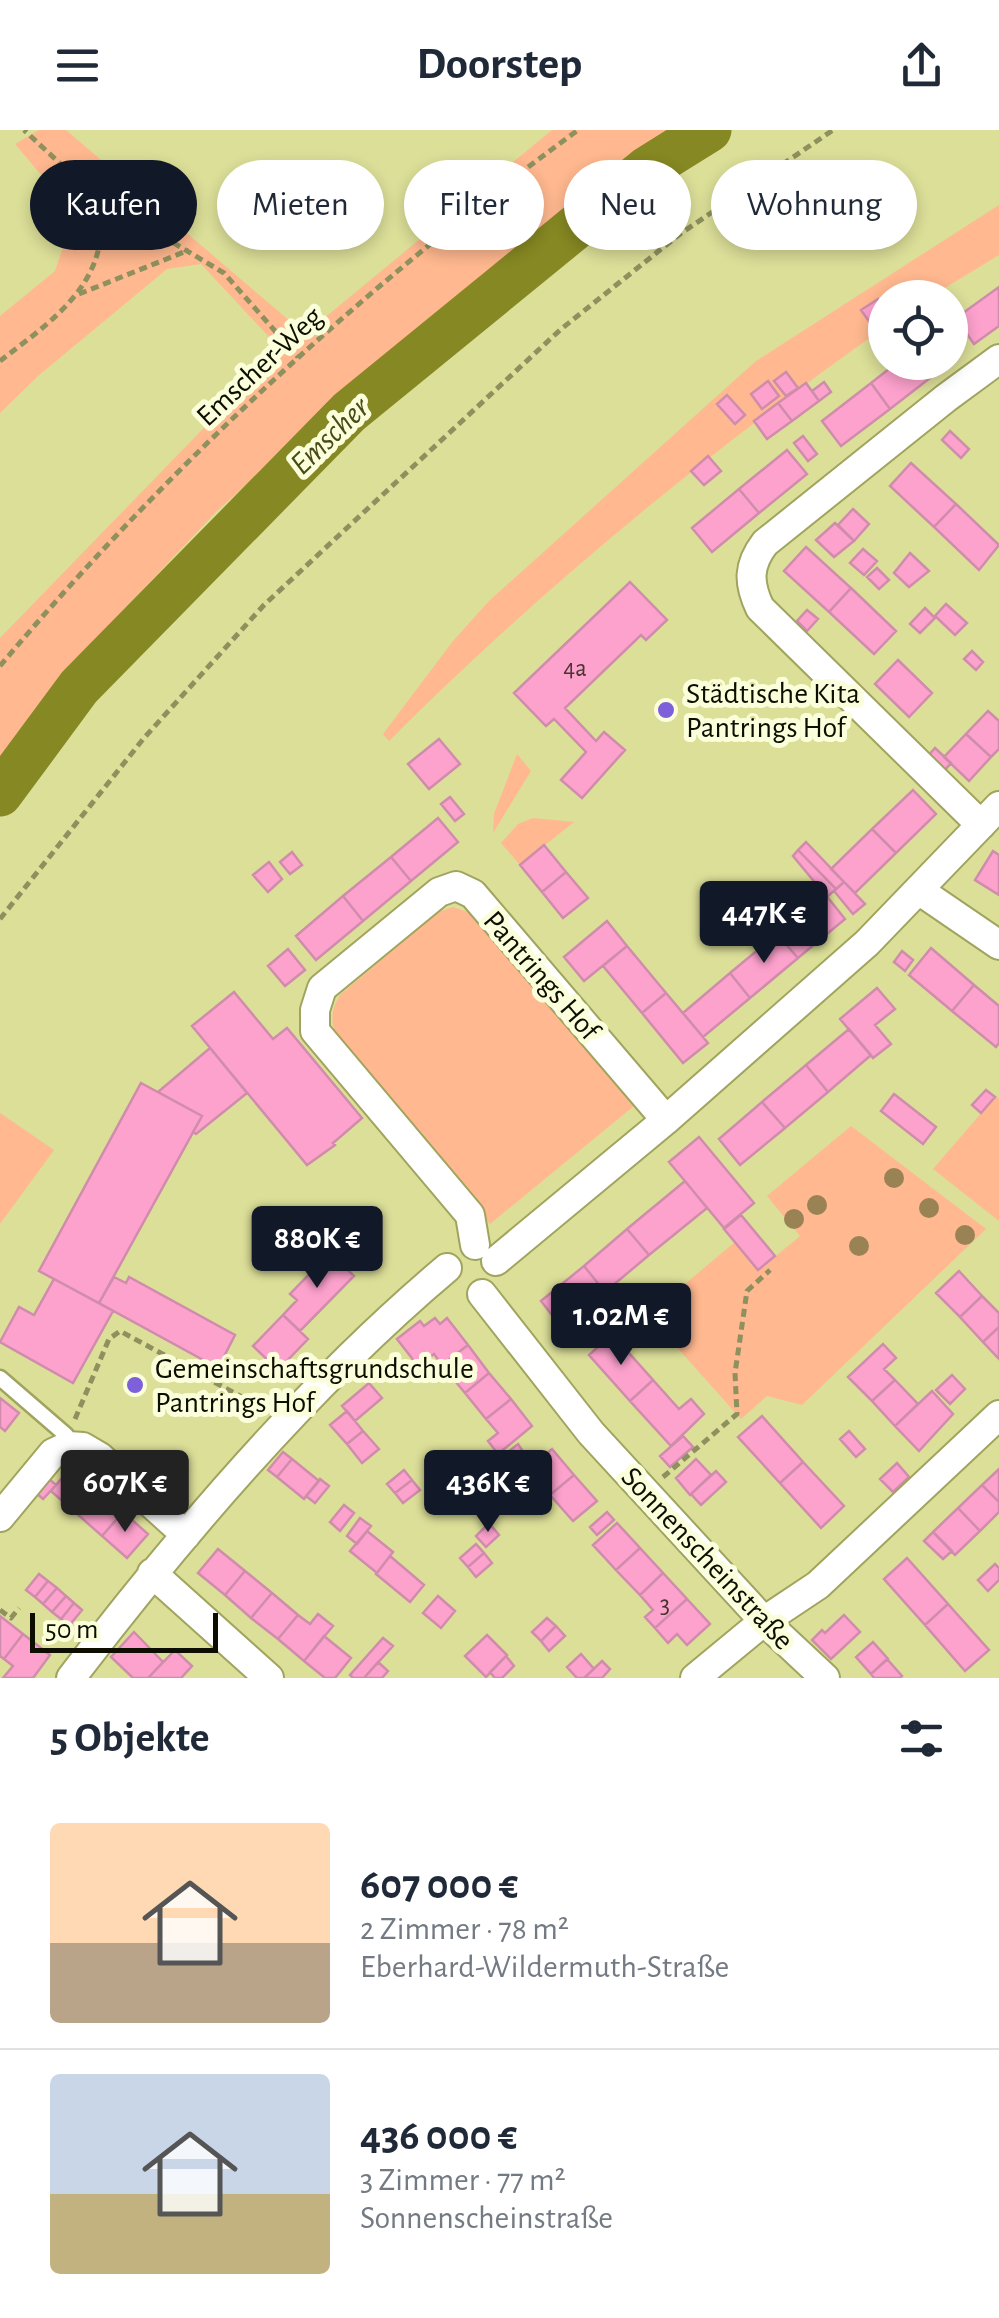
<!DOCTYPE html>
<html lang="de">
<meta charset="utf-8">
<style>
:root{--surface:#fff;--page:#f6f6f7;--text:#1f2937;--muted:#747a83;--line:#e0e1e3;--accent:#111827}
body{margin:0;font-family:"Alegreya Sans",sans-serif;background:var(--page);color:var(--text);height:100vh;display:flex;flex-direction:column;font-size:38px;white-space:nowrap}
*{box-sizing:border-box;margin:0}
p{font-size:32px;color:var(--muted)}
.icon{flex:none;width:55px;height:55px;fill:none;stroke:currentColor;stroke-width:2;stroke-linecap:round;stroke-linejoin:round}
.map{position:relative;height:1548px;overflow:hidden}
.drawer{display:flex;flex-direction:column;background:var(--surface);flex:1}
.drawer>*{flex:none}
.banner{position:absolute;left:30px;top:30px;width:940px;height:90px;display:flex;gap:20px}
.fabs{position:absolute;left:868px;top:150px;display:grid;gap:20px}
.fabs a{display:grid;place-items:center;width:100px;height:100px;border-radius:50%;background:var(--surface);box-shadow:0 5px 15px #0003;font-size:50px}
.scale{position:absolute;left:30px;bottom:25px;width:188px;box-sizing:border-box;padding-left:10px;border:5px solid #0e0e00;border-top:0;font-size:28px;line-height:35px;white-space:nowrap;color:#0e0e00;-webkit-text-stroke:8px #fbfeda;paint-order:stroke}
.price{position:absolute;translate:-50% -85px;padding:0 22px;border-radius:10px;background:var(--accent);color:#fff;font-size:32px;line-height:65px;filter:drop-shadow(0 2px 5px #0008)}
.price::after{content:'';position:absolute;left:50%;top:60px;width:30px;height:22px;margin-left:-15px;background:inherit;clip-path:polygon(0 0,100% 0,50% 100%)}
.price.active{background:#222;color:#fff}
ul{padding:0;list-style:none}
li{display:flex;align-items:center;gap:30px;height:250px;padding:0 50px}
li+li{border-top:2px solid var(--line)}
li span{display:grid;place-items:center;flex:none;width:280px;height:200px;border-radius:10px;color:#555}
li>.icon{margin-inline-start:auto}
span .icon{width:120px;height:120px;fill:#fffc;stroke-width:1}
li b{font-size:42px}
h2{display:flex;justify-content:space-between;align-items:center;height:120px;padding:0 50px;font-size:42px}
.tag{padding:0 35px;border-radius:45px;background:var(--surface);box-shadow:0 5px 15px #0003;font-size:35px;line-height:90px}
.tag.active{background:var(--accent);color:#fff}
header{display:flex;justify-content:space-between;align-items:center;height:130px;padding:0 50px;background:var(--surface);font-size:45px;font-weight:700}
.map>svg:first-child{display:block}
</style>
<header><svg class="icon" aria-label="menu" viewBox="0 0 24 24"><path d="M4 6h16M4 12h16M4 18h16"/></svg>Doorstep<svg class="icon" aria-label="share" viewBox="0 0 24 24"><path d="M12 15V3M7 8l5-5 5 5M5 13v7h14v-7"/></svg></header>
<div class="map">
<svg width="999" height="1548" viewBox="0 0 999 1548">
<rect width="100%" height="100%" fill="#dcdf98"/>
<path fill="#ffb88f" d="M39,0H66L305,204L552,0H680L600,55L361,251L216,382L76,530L0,626V508L264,236L270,208L201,134L167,139L38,246L0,283V186L55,141L74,84L15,14Z
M999,75V125L930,167L885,168V197C708,322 542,458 389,611L383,604L453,511L489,471L756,231Z
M517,624L531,641L493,703L494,684Z
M533,688L574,692L520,735L501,713L518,694Z
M453,777L471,783L634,976L490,1094L339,911C330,895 330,881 340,865L438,782Z
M996,966L999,969V1091L933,1039Z
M0,983L54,1020L0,1094Z
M851,996L986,1099L802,1275L767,1266L741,1289L648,1185L735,1112L759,1140L800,1106L767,1066Z"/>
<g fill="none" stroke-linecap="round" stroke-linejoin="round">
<path stroke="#868823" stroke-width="45" d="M0,664L79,557L349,282L648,38L709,0"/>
</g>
<path fill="#fda2cd" stroke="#d08cab" stroke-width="2.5" d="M999,157V196L974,214L956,188Z
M878,169L885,184L871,194L861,180Z
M898,232H932L939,241L890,279L871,253Z
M786,242L798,258L786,266L774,251Z
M768,251L779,266L762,279L751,264Z
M824,252L831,262L819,271L812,261Z
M806,253L819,271L792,291L778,273Z
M871,253L890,279L841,316L822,291Z
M727,265L745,285L735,294L717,274Z
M778,273L792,291L767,309L754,291Z
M950,301L969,319L961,328L942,310Z
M803,306L817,324L808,331L794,313Z
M787,320L807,344L759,383L739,359Z
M708,326L721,341L704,355L691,341Z
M911,333L956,374L934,397L890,356Z
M739,359L759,383L712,422L692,398Z
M956,374L999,415L979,440L934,397Z
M853,379L869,394L854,411L838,395Z
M835,393L854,411L834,427L816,410Z
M806,417L851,458L829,482L784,441Z
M863,419L877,431L864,445L850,433Z
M910,423L929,441L909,457L894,443Z
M877,438L889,450L879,459L867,447Z
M630,452L667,490L646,510L641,505L565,578L596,611L604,602L625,620L582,668L561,650L586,622L554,589L546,596L514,563Z
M851,458L896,501L874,524L829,482Z
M946,474L967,493L955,505L935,486Z
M925,478L935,488L920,503L910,494Z
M807,480L818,489L807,501L797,491Z
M972,521L983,532L976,540L964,529Z
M898,530L932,563L909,587L875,554Z
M988,581L999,591V619L991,627L966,604Z
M966,604L991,627L969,651L944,627Z
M439,609L460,634L429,659L408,634Z
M935,618L951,633L943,642L927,627Z
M913,660L936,684L896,723L872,699Z
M450,667L464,684L455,691L441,674Z
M438,688L458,712L411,751L391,727Z
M872,699L896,723L855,763L831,739Z
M806,712L844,752L836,759L798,720Z
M544,715L566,742L542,762L520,735Z
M798,720L836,759L827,767L793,726Z
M993,721L999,725V765L975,750Z
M292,722L302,735L290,744L280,732Z
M391,727L411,751L363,791L343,766Z
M269,732L282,749L268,762L253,745Z
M566,742L588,768L563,788L542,762Z
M844,752L865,774L853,784L834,761Z
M825,764L845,789L798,828L777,804Z
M343,766L363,791L316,830L296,806Z
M607,791L627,816L584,851L564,827Z
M777,804L798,828L750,868L730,843Z
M627,816L666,863L642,883L603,836Z
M931,818L974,855L952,881L909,845Z
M288,819L305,840L285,856L268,836Z
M902,821L913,830L905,841L894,832Z
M730,843L750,868L703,907L683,883Z
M974,855L999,876V913L996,917L952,881Z
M877,858L895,879L875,895L891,914L873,928L840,889Z
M234,862L273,909L287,898L362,988L333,1013L335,1015L307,1035L192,896Z
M666,863L708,913L683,933L642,883Z
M849,899L871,925L828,962L806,935Z
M210,918L247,963L196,1004L193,1002L202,986L158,962Z
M806,935L828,962L785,998L762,972Z
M141,953L202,986L99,1173L39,1141Z
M986,960L995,967L981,983L972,975Z
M894,964L936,997L923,1014L881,981Z
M762,972L785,998L740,1035L719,1009Z
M699,1007L754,1073L724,1098L669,1032Z
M685,1051L707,1078L649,1125L627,1099Z
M741,1085L775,1126L758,1140L724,1099Z
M627,1099L649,1125L605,1162L584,1136Z
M330,1123L354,1146L300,1201L283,1185L297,1170L290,1164Z
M584,1136L605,1162L562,1198L541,1171Z
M959,1141L982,1166L960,1187L936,1163Z
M114,1147L126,1153L129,1147L235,1205L218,1238L99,1173Z
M54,1149L113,1181L73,1253L0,1212L19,1177L34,1185Z
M982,1166L999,1183V1197L983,1212L960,1187Z
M283,1185L308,1209L278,1240L253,1216Z
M435,1188L440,1194L447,1188L468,1215L442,1235L434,1224L418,1236L397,1209L420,1191L424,1196Z
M999,1197V1229L983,1212Z
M612,1204L653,1250L630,1271L589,1225Z
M883,1214L896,1228L884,1239L895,1250L872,1271L848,1247Z
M468,1215L489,1243L465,1263L442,1235Z
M489,1243L511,1269L486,1289L465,1263Z
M952,1245L965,1259L950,1274L936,1260Z
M653,1250L679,1279L691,1269L704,1284L671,1316L630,1271Z
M895,1250L918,1274L895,1296L872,1271Z
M369,1253L382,1268L355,1291L342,1276Z
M932,1261L953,1284L919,1321L895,1296Z
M0,1268L19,1283L5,1301L0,1297Z
M511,1269L532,1296L498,1324L488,1311L498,1303L486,1289Z
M347,1281L363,1301L347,1314L330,1295Z
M762,1286L803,1332L780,1353L738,1307Z
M363,1301L379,1319L362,1333L347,1314Z
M849,1301L865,1319L856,1327L840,1309Z
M683,1306L693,1317L670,1337L660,1326Z
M518,1314L524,1323L508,1337L501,1328Z
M552,1319L574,1345L550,1365L528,1339Z
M283,1322L292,1329L277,1347L268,1340Z
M524,1323L531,1331L515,1345L508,1337Z
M292,1329L319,1351L304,1369L277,1347Z
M696,1329L711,1345L690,1365L676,1348Z
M803,1332L844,1376L821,1398L780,1353Z
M897,1333L909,1347L893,1362L880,1349Z
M71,1337L97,1360L76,1383L51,1361Z
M999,1339V1372L982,1355Z
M404,1340L412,1350L395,1363L387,1354Z
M716,1341L726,1352L701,1375L691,1364Z
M574,1345L597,1371L573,1391L550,1365Z
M47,1347L56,1355L43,1369L35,1362Z
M320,1349L329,1356L315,1373L306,1366Z
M412,1350L420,1360L403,1373L395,1363Z
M982,1355L999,1372V1382L980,1401L958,1378Z
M97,1360L123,1382L102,1406L76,1383Z
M344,1375L354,1383L340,1401L330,1392Z
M958,1378L980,1401L955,1425L933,1402Z
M123,1382L148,1404L127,1428L102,1406Z
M607,1382L614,1390L597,1405L590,1397Z
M360,1388L371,1396L357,1414L347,1406Z
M489,1393L499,1405L486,1417L476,1406Z
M617,1393L640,1418L616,1440L593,1415Z
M367,1401L393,1422L377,1443L350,1421Z
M933,1402L952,1421L943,1429L924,1411Z
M476,1414L484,1423L468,1437L460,1428Z
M640,1418L663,1443L640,1465L616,1440Z
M218,1419L245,1441L225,1465L198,1443Z
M484,1423L492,1433L476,1447L468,1437Z
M390,1426L424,1455L410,1472L376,1444Z
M907,1428L948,1474L925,1495L884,1449Z
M995,1434L999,1438V1450L988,1461L978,1450Z
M245,1441L272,1463L251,1488L225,1465Z
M663,1443L687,1469L655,1498L645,1487L653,1480L640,1465Z
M39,1444L48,1451L35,1467L26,1460Z
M48,1451L57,1458L43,1474L35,1467Z
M57,1458L66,1466L52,1482L43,1474Z
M272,1463L298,1485L278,1509L251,1488Z
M66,1466L74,1473L61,1489L52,1482Z
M438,1466L455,1481L441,1498L423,1483Z
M687,1469L710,1494L687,1515L677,1504L668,1513L655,1498Z
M74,1473L82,1480L69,1496L61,1489Z
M948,1474L989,1520L965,1541L925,1495Z
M318,1484L333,1496L304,1531L278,1509L298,1485L310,1494Z
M844,1485L860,1502L831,1529L812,1510L822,1500L825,1503Z
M0,1486L23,1504L4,1529L0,1526Z
M547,1488L556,1496L541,1511L532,1502Z
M556,1496L565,1506L549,1521L541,1511Z
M134,1502L163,1532L148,1548H133L111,1527Z
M23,1504L50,1525L33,1548H3L13,1536L4,1529Z
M487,1505L507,1525L486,1547L465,1526Z
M324,1506L351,1528L335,1548H325L304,1531Z
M383,1508L393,1516L364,1548H353L350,1545Z
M873,1512L888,1529L871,1544L856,1527Z
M175,1520L192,1536L181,1548H148Z
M581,1524L594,1539L584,1548H577L567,1537Z
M506,1526L514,1536L502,1548H495L490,1542Z
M887,1529L902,1546L900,1548H874L871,1544Z
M602,1531L610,1539L602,1548H584Z
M378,1532L388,1541L382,1548H364Z"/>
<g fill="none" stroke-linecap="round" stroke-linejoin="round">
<g stroke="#a1a45e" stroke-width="19">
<path id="lane" d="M0,1248L66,1305L68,1316"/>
</g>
<g stroke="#a1a45e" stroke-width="32">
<path id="street" d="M981,695L760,478C748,453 748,435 765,413L946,268L999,229
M920,761L999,815
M475,1115L470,1085L315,901V880L322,858L439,762L456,756L473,764L666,990
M496,1131L666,990L867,813L999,676
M482,1164L591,1303L764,1491L825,1548
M0,1387L53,1323L68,1316L83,1317L100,1327L186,1405
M152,1443L269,1548
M71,1548C181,1404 308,1255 447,1138
M695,1548L764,1491L818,1455L999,1285"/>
</g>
<path stroke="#8e905e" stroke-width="5" stroke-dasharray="8 5" stroke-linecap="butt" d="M95,66L224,143L298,227
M79,164L189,120
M0,231C37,202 86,170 98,121C101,105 96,82 95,66L24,0
M0,536C169,335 366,155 578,0
M0,789L144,608L264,475L560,200L680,104L833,0
M75,1289L109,1209L120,1201L264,1279
M663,1347L737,1284L735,1243L747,1161L770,1140
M0,1480L11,1488L19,1478"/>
<use href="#lane" stroke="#fff" stroke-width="14"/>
<use href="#street" stroke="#fff" stroke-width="28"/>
</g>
<g fill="#998355">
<circle cx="894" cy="1048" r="10"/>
<circle cx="817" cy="1075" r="10"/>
<circle cx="929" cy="1078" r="10"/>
<circle cx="794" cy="1089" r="10"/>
<circle cx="965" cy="1105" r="10"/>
<circle cx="859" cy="1116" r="10"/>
</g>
<g fill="#7d60da" stroke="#fbfeda" stroke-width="4">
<circle cx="666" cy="580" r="10"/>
<circle cx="135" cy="1255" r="10"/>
</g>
<g text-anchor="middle" stroke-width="10" stroke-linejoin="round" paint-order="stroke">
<g font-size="25" fill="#4a3333">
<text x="575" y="546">4a</text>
<text x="665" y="1483">3</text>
</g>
<g font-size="30" fill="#0e0e00" stroke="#fbfeda">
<text transform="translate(259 236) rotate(-43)" y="10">Emscher-Weg</text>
<text transform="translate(542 845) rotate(49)" y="10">Pantrings Hof</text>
<text transform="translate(708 1428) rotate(47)" y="10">Sonnenscheinstraße</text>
</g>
<g font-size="30" fill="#0e0e00" stroke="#fbfeda" text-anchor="start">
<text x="686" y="573">Städtische Kita<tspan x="686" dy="34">Pantrings Hof</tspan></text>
<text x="155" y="1248">Gemeinschaftsgrundschule<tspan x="155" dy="34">Pantrings Hof</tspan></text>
</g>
<g font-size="32" font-style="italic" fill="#494b17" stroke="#fbfeda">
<text transform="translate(329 305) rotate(-44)" y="11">Emscher</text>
</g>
</g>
</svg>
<div class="fabs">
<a><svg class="icon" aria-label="locate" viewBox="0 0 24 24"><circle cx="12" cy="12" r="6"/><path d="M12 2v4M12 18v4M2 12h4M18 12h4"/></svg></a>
</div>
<div class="scale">50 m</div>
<b class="price" style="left:764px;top:836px">447K €</b>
<b class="price" style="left:317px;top:1161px">880K €</b>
<b class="price" style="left:621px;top:1238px">1.02M €</b>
<b class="price active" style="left:125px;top:1405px">607K €</b>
<b class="price" style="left:488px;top:1405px">436K €</b>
<div class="banner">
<a class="tag active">Kaufen</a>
<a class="tag">Mieten</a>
<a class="tag">Filter</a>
<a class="tag">Neu</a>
<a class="tag">Wohnung</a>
</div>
</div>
<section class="drawer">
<h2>5 Objekte<svg class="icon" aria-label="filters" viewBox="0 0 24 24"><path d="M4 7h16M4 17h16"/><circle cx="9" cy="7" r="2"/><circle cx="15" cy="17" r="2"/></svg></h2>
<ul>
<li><span style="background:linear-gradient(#ffd9b3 60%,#b9a48a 0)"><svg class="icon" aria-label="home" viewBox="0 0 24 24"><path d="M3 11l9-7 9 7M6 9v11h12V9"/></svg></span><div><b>607 000 €</b><p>2 Zimmer · 78 m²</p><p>Eberhard-Wildermuth-Straße</p></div></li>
<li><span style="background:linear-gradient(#c9d6e8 60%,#c2b280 0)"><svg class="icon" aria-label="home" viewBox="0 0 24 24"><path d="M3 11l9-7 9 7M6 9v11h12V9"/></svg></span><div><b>436 000 €</b><p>3 Zimmer · 77 m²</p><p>Sonnenscheinstraße</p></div></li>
</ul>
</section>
